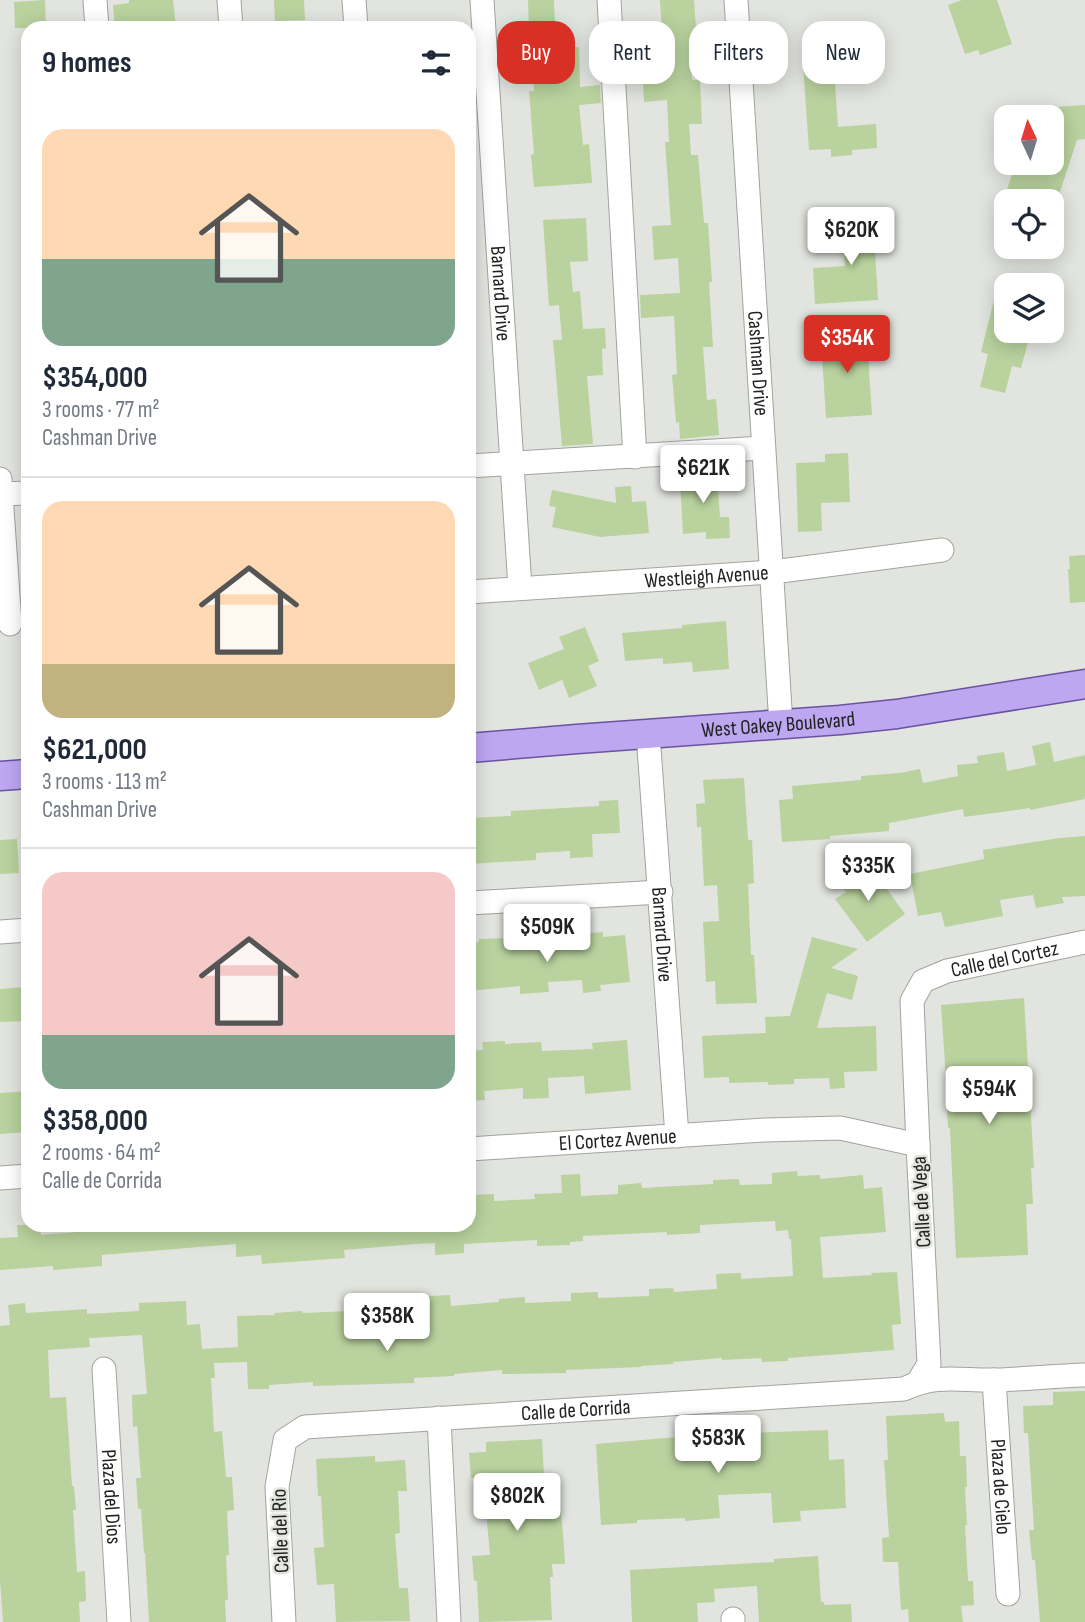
<!DOCTYPE html>
<meta charset="utf-8">
<style>
:root{--surface:#fff;--page:#f6f6f7;--text:#1f2937;--muted:#747a83;--line:#e0e1e3;--accent:#d93025}
body{margin:0;font-family:"Sofia Sans Condensed",sans-serif;background:var(--page);color:var(--text);height:100vh;display:flex;flex-direction:column;font-size:26px;white-space:nowrap}
*{box-sizing:border-box;margin:0}
p{font-size:23px;color:var(--muted)}
.icon{flex:none;width:38px;height:38px;fill:none;stroke:currentColor;stroke-width:2;stroke-linecap:round;stroke-linejoin:round}
.map{position:relative;flex:1;overflow:hidden}
.sheet{position:absolute;left:21px;top:21px;width:455px;height:1211px;display:flex;flex-direction:column;background:var(--surface);border-radius:21px;box-shadow:0 4px 18px #0003}
.sheet>*{flex:none}
.banner{position:absolute;left:497px;top:21px;width:483px;height:63px;display:flex;gap:14px}
.needle{width:46px;rotate:356deg}
.controls{position:absolute;left:994px;top:105px;display:grid;gap:14px}
.controls a{display:grid;place-items:center;width:70px;height:70px;border-radius:14px;background:var(--surface);box-shadow:0 4px 18px #0003;font-size:35px}
.price{position:absolute;translate:-50% -60px;padding:0 16px;border-radius:7px;background:#fff;color:#222;font-size:23px;line-height:46px;filter:drop-shadow(0 2px 4px #0008)}
.price::after{content:'';position:absolute;left:50%;top:42px;width:21px;height:16px;margin-left:-10px;background:inherit;clip-path:polygon(0 0,100% 0,50% 100%)}
.price.active{background:var(--accent);color:#fff}
ul{padding:0;list-style:none}
li{display:grid;align-content:center;gap:14px;height:371px;padding:0 21px}
li+li{border-top:2px solid var(--line)}
li span{display:grid;place-items:center;height:217px;border-radius:21px;color:#555}
li>.icon{margin-inline-start:auto}
span .icon{width:126px;height:126px;fill:#fffc;stroke-width:1}
li b{font-size:30px}
h2{display:flex;justify-content:space-between;align-items:center;height:84px;padding:0 21px;font-size:30px}
.pill{padding:0 24px;border-radius:21px;background:var(--surface);box-shadow:0 4px 18px #0003;font-size:24px;line-height:63px}
.pill.active{background:var(--accent);color:#fff}
.map>svg:first-child{display:block}
</style>
<div class="map">
<svg width="1085" height="1622" viewBox="0 0 1085 1622">
<rect width="100%" height="100%" fill="#e2e5df"/>
<path fill="#b9d29e" d="M45,0L46,28H15L14,2Z
M129,0H173L176,27L115,28L113,5L129,3Z
M274,0H304L305,20L275,21Z
M528,0H554L556,48L579,47L580,87L600,85L601,103L579,105L583,145L589,144L592,183L534,187L531,155L534,154L529,91H534L533,56L530,57Z
M660,0H694L697,43H690L692,80H700L702,124H689L691,155H698L704,223H708L712,282H709L713,347H703L707,400L716,399L719,435L680,439L679,422L676,423L672,375L677,374L674,316L641,318L640,295L680,293L678,258L654,260L652,226L671,225L665,142H669L667,100L644,102L642,63L664,62Z
M962,0H997L1012,44L980,55L978,50L965,54L948,5Z
M838,48L840,81L835,82L838,127L876,124L877,148L852,150V155L831,157V149L809,150L802,51Z
M1085,105V139L1077,140L1057,201H1003L1016,163H1052V146L1059,149L1055,107Z
M873,217L878,300L815,304L813,268L845,266L842,219Z
M586,218L588,261L570,262L573,292L580,291L583,329L605,328L606,348L602,349L603,375L587,376L593,444L562,446L553,340H562L559,305L549,306L543,220Z
M1000,276L1006,277V331H1031L1021,368L1012,366L1005,393L980,387L988,354L981,352Z
M869,331L870,355H868L872,415L826,418L821,340L840,339V333Z
M848,453L850,502L821,503L822,531L798,532L796,463L825,462V454Z
M709,466L710,477L717,476L720,517H729L730,538L706,539V532L683,534L680,481H688L687,468Z
M631,486L632,502L646,501L649,533L600,537L552,527L556,507L549,506L552,490L616,503L615,487Z
M1085,555V602L1070,603L1068,569H1070L1069,556Z
M726,621L729,669L693,672L692,662L663,664V658L625,661L622,633L682,628V625Z
M585,627L599,661L588,666L597,686L569,698L562,680L539,690L528,663L564,649L559,637Z
M1050,742L1054,762L1085,755V799L1030,810V808L964,817L963,809L889,823V831L830,836V839L782,842L779,800L793,799L792,786L861,780V776L900,773L920,769L923,783L958,776L957,765L978,763L977,756L1004,752L1007,771L1036,765L1032,746Z
M744,778L748,840H752L754,883L748,884L751,955H754L757,1003L716,1004L715,981L706,982L703,922L719,921L717,885L704,886L701,827H697L696,804L705,803L703,780Z
M618,800L620,833L592,834L593,857L570,858V851L536,853V860L469,864V818L511,816V811L599,806V801Z
M1085,836V896L1062,897L1064,903L1036,908L1033,895L1000,900L1003,916L945,927L941,912L918,916L910,874L984,859L983,850L1060,838Z
M17,839L19,873L0,874V840Z
M867,862L905,914L867,942L835,899L846,892L839,883Z
M603,932V937L625,935L630,982L600,985L601,991L583,993L582,980L548,982L549,992L520,994V986L469,991V943L479,942V939L539,937L540,951L579,949L578,934Z
M812,937L858,949L831,968L858,976L852,1000L827,993L817,1028L876,1026L877,1071L844,1072L845,1088L830,1089L829,1078L794,1079V1084L768,1085V1082L729,1083V1077L704,1078L702,1036L766,1033L765,1017L790,1016Z
M24,987L26,1021L0,1022V989Z
M1024,998L1034,1168H1031L1033,1204H1026L1028,1255L956,1258L950,1128H948L946,1092H947L941,1005Z
M627,1040L631,1090L585,1094L584,1076L548,1078L549,1098L523,1099V1088L484,1091L485,1100L469,1101V1051L483,1050L482,1042L505,1041V1044L541,1042L542,1051L593,1049L592,1043Z
M28,1091V1132L0,1134V1093Z
M797,1171L798,1176L820,1175V1179L863,1175L864,1189L882,1187L886,1232L820,1237L823,1278L872,1275L871,1273L897,1272L901,1324L892,1325L894,1350L788,1358V1361L762,1362L761,1358L722,1360V1358L673,1362V1364L641,1366V1367L566,1370V1373L502,1374V1370L454,1374V1376L414,1378V1383L313,1386V1382L269,1385V1389H248L247,1362L214,1363L215,1378H211L214,1432L222,1431L226,1477H232L234,1510L227,1511L229,1555H226L228,1600H225L226,1622H149L145,1553H144L141,1509H138L136,1478H141L137,1426L133,1427L132,1395L147,1394L142,1335L89,1338L90,1347L48,1350L50,1398L66,1397L72,1486H74L76,1510H73L77,1572L85,1571L86,1601L79,1602L80,1622H3L0,1580V1326L10,1325L8,1305L25,1303L26,1313L87,1309V1314L139,1311V1303L186,1301L187,1325L200,1324L202,1349L238,1347L237,1316L275,1315L274,1313L302,1311L303,1313L350,1311L349,1299L370,1297V1299L450,1295L451,1306L499,1302V1299L525,1297V1303L571,1301V1293L598,1292V1298L649,1296V1289L673,1288L674,1292L717,1289L716,1274L741,1273V1279L793,1276L791,1239H789L788,1230L776,1231L775,1221L700,1225V1233L667,1235V1232L583,1236V1241L570,1242V1245L537,1246V1240L464,1244V1253L435,1255V1243L416,1244L344,1250L345,1258L262,1264L261,1255L236,1257V1244L102,1255V1266L53,1270V1266L0,1270V1238L18,1237L17,1225H40L41,1235L77,1232V1225H216V1227L240,1225H472L470,1195L494,1194V1201L535,1199L534,1194L562,1193L561,1175L580,1174L581,1196L618,1194V1185L641,1183L642,1188L713,1184V1180L739,1179L740,1185L772,1184V1173Z
M1085,1391V1622H1040L1035,1560H1032L1029,1530H1034L1028,1433H1024L1023,1406L1053,1405V1392Z
M944,1413L945,1422L959,1421L960,1456H966L967,1487H965L967,1525H965L968,1581H973L974,1605L961,1606L963,1622H909L908,1609L901,1610L898,1562H883L882,1538L889,1537L884,1460H888L886,1416Z
M828,1430L829,1460L844,1459L846,1508L800,1511L801,1521L773,1523L771,1493L718,1495L720,1518L685,1521V1518L637,1520V1523L601,1525L596,1444L701,1435Z
M542,1439L545,1494L559,1493L563,1533L565,1564H552L553,1577H550L552,1620L479,1622L477,1581H474L472,1556L490,1555L483,1478H471L469,1453L486,1452V1442Z
M375,1456V1462L405,1460L407,1491H398L400,1533L395,1534L399,1588H408L410,1621L336,1622L334,1584L317,1585L314,1548L324,1547L321,1496H318L316,1459Z
M818,1556L821,1602H824V1605L851,1604L852,1622H759L757,1586L714,1589L715,1602L697,1603L698,1622H632L630,1570L774,1562V1559Z"/>
<g fill="none" stroke-linecap="round" stroke-linejoin="round">
<g stroke="#a1a39e" stroke-width="25">
<g id="minor">
<path d="M95,0L97,28"/>
<path d="M229,0L231,28"/>
<path d="M354,0L356,28"/>
<path id="s1" d="M482,0L520,588"/>
<path d="M609,0L635,457"/>
<path id="s2" d="M736,0C749,242 768,483 781,725"/>
<path d="M469,466L763,448"/>
<path d="M0,479L10,624"/>
<path d="M0,494L28,493"/>
<path id="s3" d="M469,592L773,572L942,550"/>
<path id="s4" d="M648,734L677,1136"/>
<path d="M469,903L661,892"/>
<path d="M0,932L28,930"/>
<path id="s5" d="M469,1149L765,1130L840,1128L918,1145"/>
<path d="M0,1178L28,1176"/>
<path id="s6" d="M104,1369L119,1622"/>
<path id="s7" d="M994,1380L1008,1594"/>
<path id="s8" d="M918,1382L929,1364L918,1145L912,1001L923,981L947,971L1085,942"/>
<path d="M439,1418L449,1622"/>
<path d="M733,1619V1622"/>
<path id="s9" d="M284,1622L277,1487L285,1440L305,1427L904,1389C937,1373 961,1381 996,1380C1026,1379 1055,1376 1085,1375"/>
</g>
</g>
<g stroke="#6a52a1" stroke-width="31">
<g id="major">
<path id="s10" d="M469,748L577,739L840,720L897,714L1085,684"/>
<path d="M0,776L28,774"/>
</g>
</g>
<use href="#minor" stroke="#fff" stroke-width="23"/>
<use href="#major" stroke="#bda7f0" stroke-width="28"/>
</g>
<g text-anchor="middle" stroke-width="5" stroke-linejoin="round" paint-order="stroke">
<g font-size="21" fill="#212220" stroke="#e2e5df">
<text dy="7" stroke="none"><textPath href="#s1" startOffset="294">Barnard Drive</textPath></text>
<text dy="7" stroke="none"><textPath href="#s2" startOffset="364">Cashman Drive</textPath></text>
<text dy="7" stroke="none"><textPath href="#s3" startOffset="238">Westleigh Avenue</textPath></text>
<text dy="7" stroke="none"><textPath href="#s10" startOffset="310">West Oakey Boulevard</textPath></text>
<text dy="7" stroke="none"><textPath href="#s4" startOffset="201">Barnard Drive</textPath></text>
<text dy="7" stroke="none"><textPath href="#s8" startOffset="492">Calle del Cortez</textPath></text>
<text dy="7" stroke="none"><textPath href="#s5" startOffset="149">El Cortez Avenue</textPath></text>
<text transform="translate(921 1202) rotate(-93)" y="7">Calle de Vega</text>
<text dy="7" stroke="none"><textPath href="#s9" startOffset="478">Calle de Corrida</textPath></text>
<text dy="7" stroke="none"><textPath href="#s7" startOffset="107">Plaza de Cielo</textPath></text>
<text dy="7" stroke="none"><textPath href="#s6" startOffset="128">Plaza del Dios</textPath></text>
<text transform="translate(280 1531) rotate(-92)" y="7">Calle del Rio</text>
</g>
</g>
</svg>
<div class="controls">
<a><svg class="needle" viewBox="-14 -14 28 28"><path d="M0-13l5 13h-10z" fill="#e53935"/><path d="M0 13l5-13h-10z" fill="#747a83"/></svg></a>
<a><svg class="icon" aria-label="locate" viewBox="0 0 24 24"><circle cx="12" cy="12" r="6"/><path d="M12 2v4M12 18v4M2 12h4M18 12h4"/></svg></a>
<a><svg class="icon" aria-label="layers" viewBox="0 0 24 24"><path d="M12 4l9 5-9 5-9-5zM3 14l9 5 9-5"/></svg></a>
</div>
<b class="price" style="left:851px;top:267px">$620K</b>
<b class="price active" style="left:847px;top:375px">$354K</b>
<b class="price" style="left:703px;top:505px">$621K</b>
<b class="price" style="left:868px;top:903px">$335K</b>
<b class="price" style="left:547px;top:964px">$509K</b>
<b class="price" style="left:989px;top:1126px">$594K</b>
<b class="price" style="left:387px;top:1353px">$358K</b>
<b class="price" style="left:718px;top:1475px">$583K</b>
<b class="price" style="left:517px;top:1533px">$802K</b>
<div class="banner">
<a class="pill active">Buy</a>
<a class="pill">Rent</a>
<a class="pill">Filters</a>
<a class="pill">New</a>
</div>
<section class="sheet">
<h2>9 homes<svg class="icon" aria-label="filters" viewBox="0 0 24 24"><path d="M4 7h16M4 17h16"/><circle cx="9" cy="7" r="2"/><circle cx="15" cy="17" r="2"/></svg></h2>
<ul>
<li><span style="background:linear-gradient(#ffd9b3 60%,#7fa58c 0)"><svg class="icon" aria-label="home" viewBox="0 0 24 24"><path d="M3 11l9-7 9 7M6 9v11h12V9"/></svg></span><div><b>$354,000</b><p>3 rooms · 77 m²</p><p>Cashman Drive</p></div></li>
<li><span style="background:linear-gradient(#ffd9b3 75%,#c2b280 0)"><svg class="icon" aria-label="home" viewBox="0 0 24 24"><path d="M3 11l9-7 9 7M6 9v11h12V9"/></svg></span><div><b>$621,000</b><p>3 rooms · 113 m²</p><p>Cashman Drive</p></div></li>
<li><span style="background:linear-gradient(#f6c9c9 75%,#7fa58c 0)"><svg class="icon" aria-label="home" viewBox="0 0 24 24"><path d="M3 11l9-7 9 7M6 9v11h12V9"/></svg></span><div><b>$358,000</b><p>2 rooms · 64 m²</p><p>Calle de Corrida</p></div></li>
</ul>
</section>
</div>
